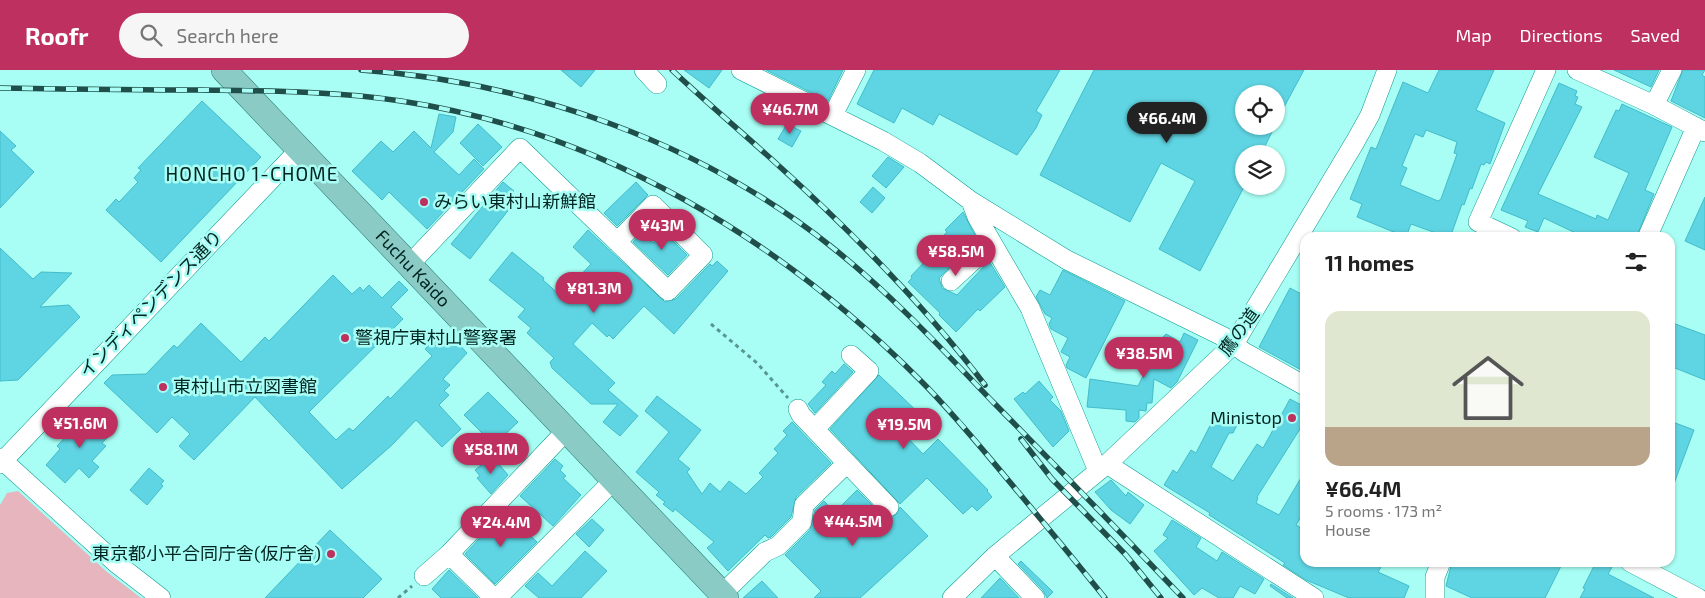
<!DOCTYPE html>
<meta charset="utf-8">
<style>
:root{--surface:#fff;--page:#f6f6f6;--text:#222;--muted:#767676;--line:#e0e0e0;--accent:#be305f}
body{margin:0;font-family:"Exo 2","Noto Sans JP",sans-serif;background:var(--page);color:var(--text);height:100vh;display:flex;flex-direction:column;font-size:19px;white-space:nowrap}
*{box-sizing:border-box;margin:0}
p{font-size:16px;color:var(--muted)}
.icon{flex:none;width:28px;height:28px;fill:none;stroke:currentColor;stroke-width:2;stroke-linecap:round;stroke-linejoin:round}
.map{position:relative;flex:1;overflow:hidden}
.drawer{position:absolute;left:1300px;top:162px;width:375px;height:335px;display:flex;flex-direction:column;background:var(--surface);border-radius:15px;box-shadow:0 1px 4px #0004}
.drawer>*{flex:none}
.fabs{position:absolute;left:1235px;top:15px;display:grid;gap:10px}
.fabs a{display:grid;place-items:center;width:50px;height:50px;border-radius:50%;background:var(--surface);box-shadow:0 1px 4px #0004;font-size:25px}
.price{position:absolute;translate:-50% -42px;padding:0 11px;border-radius:18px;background:var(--accent);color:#fff;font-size:16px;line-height:32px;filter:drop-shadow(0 1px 2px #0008)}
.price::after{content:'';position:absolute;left:50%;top:30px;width:15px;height:11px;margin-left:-8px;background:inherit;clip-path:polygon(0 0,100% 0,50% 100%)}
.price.selected{background:#222;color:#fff}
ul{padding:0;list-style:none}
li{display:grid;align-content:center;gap:10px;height:265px;padding:0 25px}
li+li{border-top:1px solid var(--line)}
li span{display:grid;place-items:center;height:155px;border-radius:15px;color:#555}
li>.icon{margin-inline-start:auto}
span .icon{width:90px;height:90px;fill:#fffc;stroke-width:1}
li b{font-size:21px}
h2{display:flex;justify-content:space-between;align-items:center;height:60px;padding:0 25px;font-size:21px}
header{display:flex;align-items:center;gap:30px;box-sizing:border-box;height:70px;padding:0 25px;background:var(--accent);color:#fff}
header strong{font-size:24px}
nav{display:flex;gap:28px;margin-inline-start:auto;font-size:18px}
.search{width:350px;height:45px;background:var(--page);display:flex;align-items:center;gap:12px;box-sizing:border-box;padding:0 18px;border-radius:28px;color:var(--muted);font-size:19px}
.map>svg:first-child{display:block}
</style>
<header>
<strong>Roofr</strong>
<div class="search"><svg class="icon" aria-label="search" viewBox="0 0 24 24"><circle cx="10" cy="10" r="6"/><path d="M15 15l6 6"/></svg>Search here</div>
<nav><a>Map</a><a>Directions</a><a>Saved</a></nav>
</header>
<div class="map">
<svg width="1705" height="528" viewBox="0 0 1705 528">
<rect width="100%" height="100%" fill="#a8fef4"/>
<path fill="#e6b5be" d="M18,421L107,502L141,528H0V435L7,423Z"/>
<path fill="#5fd4e2" stroke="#44bcca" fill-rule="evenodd" d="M561,0H595L581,17Z
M684,0H722L709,18Z
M766,0H843L828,31Z
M874,0H1060L1036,41L1042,45L1036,58L1017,85L939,44L933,55L902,38L894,53L857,34Z
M1094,0H1304L1276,52V24H1244V56H1275L1261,84H1244V117L1200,201L1159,179L1195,111L1161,93L1130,152L1040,105Z
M1439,0H1494L1476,40L1505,53L1490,94L1486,92L1484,95L1481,94L1472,119L1470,118L1464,135L1462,134L1450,168L1411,154L1406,167L1357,147L1362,134L1350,129L1371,77L1376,79L1403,12L1428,23ZM1426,60L1457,72L1454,83L1457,84L1441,129L1438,131L1400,115L1407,98L1402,96L1415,64L1423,67Z
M1614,0H1659L1651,17Z
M1683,0H1705L1702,5L1705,7V48L1671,31Z
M1559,13L1577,21L1575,26L1578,27L1575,34L1582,37L1538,124L1596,149L1597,145L1608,150L1629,103L1594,87L1616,40L1619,41L1622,34L1672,57L1645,120L1654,124L1636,168H1586L1544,148L1538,162L1525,157L1528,151L1501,140Z
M202,31L261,87L161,192L106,140L116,129L119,132L138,112L134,108L141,100L138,98Z
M439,44L456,47L453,62L434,82L459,105L474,89L484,99L427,159L389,122L382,130L352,101L381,71L393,82L414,61L431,78Z
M478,54L502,77L483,96L460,73Z
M787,54L801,61L792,77L778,69Z
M0,61L16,76L11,80L34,102L0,138Z
M888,87L904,97L886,118L872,106Z
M503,112L514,121L512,123L518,128L470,189L451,174Z
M636,112L648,125L617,156L604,143Z
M873,117L885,128L872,143L860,132Z
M1705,127V180L1685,171Z
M963,142L978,171L939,208L942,218L957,225L989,191L1005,217L980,241L978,239L956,262L939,245L940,243L908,212L912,208L911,206L931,185L929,183L938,174L936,173L947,162L945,160Z
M588,160L665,232L676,229L710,194L712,196L717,191L728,201L674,264L644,236L613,269L609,265L607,267L592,253L573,274L615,313L608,320L638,346L620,366L603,352L618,334H591L552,298L550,292L554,288L527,263L531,258L518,247L525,239L489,210L512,182L544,208L543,210L561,226L591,194L573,177Z
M663,161L687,185L668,205L633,172L642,162L653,173Z
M0,178L33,209L41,202L72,203L40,237L69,235L80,247L18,310L0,311Z
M1063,200L1125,231L1086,308L1067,298L1066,295L1070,287L1061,282L1068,268L1051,259L1049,254L1052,248L1045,244L1036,227L1040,220L1050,225Z
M333,205L352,224L360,217L363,221L369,215L382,228L399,211L408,220L391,237L403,249L309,342L336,370L349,358L353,361L388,326L390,329L432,286L425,279L442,262L455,276L458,273L467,283L443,309L450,315L444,321L449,325L439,335L461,359L442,377L416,350L392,375L342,419L255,327L194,390L179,376L190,364L172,347L157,363L104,313L112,305L146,304L174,275L177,278L201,253L241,292L265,267L269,271Z
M1290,218L1305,226V302L1259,277Z
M1670,252L1705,265V310L1670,296Z
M1184,263L1198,270L1177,312L1171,318L1154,309L1152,333H1147L1146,341L1139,340V348L1135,352L1126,351V340L1087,337L1090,309L1138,316L1162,268L1166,264L1180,272Z
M844,294L853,302L815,343L808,334L826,315L822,312L832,301L835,304Z
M879,305L924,348L906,366L923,384L938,369L988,420L987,421L992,427L977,441L972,436L963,444L927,408L900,434L830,359Z
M1039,311L1053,327L1050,330L1061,341L1069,361L1053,377L1014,329L1023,322L1025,324Z
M488,322L518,352L494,375L464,345Z
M657,326L701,360L678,389L690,399L687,402L702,424L710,413L720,422L729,411L746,424L763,407L759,403L778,383L774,379L787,365L783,361L792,352L831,393L796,427L791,447L771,467L768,468L765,465L728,501L707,478L714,472L675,439L673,442L663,434L665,432L656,425L659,422L636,402L669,362L645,341Z
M1290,329L1305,337V351L1257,427L1258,428L1256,433L1279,445L1305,401V440L1296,455L1305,460V492H1384L1378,502L1409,516L1404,528H1349L1306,510L1283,495L1285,493L1209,445L1210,443L1164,415L1173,400L1177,403L1191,380L1196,383L1217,342L1238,353L1233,363H1229L1211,397L1233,411L1257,374L1263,378Z
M87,344L99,355L102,351L113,362L102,373L106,376L92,391L99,397L89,408L79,398L65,413L46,395L60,379L57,376Z
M1670,351L1694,360L1672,419H1670Z
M492,386L508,405L491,424L477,408L480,406L475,400Z
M555,389L563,396L560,400L566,406L563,408L581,425L553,456L520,426Z
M149,398L164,411L161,414L163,416L147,435L130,420Z
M1111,410L1126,426L1128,422L1144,435L1130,454L1111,440L1095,422Z
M857,420L885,448L896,445L900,437L928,466L860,528H814L821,521L785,485L810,460L815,440L824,431L835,442Z
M505,441L537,472L495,514L465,484Z
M592,449L604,460L589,477L576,464Z
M1172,450L1201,468L1196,477L1217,491L1222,482L1264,509L1255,524L1240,516L1233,528H1219L1202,518L1194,525L1154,481L1168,468L1163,465Z
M330,460L382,509L363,528H265Z
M585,481L607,501L581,528H539L525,516L538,503L552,516Z
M1021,491L1053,522L1047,528L1043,520L1018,494Z
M1452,492H1563L1545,528H1472L1446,516Z
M1596,492H1615L1608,504L1654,528H1580L1585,519L1583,518Z
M449,500L478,528H441L432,519Z
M1000,508L1002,510L1019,528H981Z
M762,511L778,528H743Z
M1271,514L1293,528H1287L1270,516Z"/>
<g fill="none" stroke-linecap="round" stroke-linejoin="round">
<g stroke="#0a998e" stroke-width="20">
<path id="minor" d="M644,0L657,14
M741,0L883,71L920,93L971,131L1067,190L1224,267L1244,282L1305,316
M1577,0L1654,35L1705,62
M1654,35L1672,0
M833,45L856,0
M971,131L977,147L1030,238L1098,401
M1512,168L1478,152L1546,0
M1647,168L1696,57
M410,194L520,78L668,221L703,185L653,135L617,172
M951,211L992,173
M798,339L801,345L889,437
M815,359L869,301L851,285
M0,388L116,493L161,528
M0,394L300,79
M1107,394L1314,528
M449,484L494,528
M995,486L1035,528
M1630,492L1698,528
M424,506L449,484L567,360
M722,524L765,482L778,476L802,452L804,435L847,393
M497,528L614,410
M952,528L995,486L1107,394L1234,274L1355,72L1370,45L1387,0
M1435,528V507L1441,492"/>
</g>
<g stroke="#287a72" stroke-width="26">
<g id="major">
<path id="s1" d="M224,0L726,528"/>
</g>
</g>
<path stroke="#589790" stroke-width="3" stroke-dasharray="4 4" stroke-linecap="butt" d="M711,254L757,293L788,328
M398,528L412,516"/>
<use href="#minor" stroke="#fff" stroke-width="19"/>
<use href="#major" stroke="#8bcbc5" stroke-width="25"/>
<g stroke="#204e4a" stroke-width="5.5">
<path id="rail" d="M361,0C529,12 701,72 833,178C891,224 942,279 993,332C1057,397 1120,462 1183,528
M672,0C707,33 744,64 779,96C853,163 925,236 985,315
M0,18C67,19 134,20 201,20C267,21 334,21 401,31C601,61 780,169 921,311C956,346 987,385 1019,423C1048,458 1077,493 1105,528
M1021,369L1052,409L1126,485L1161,528"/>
</g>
<use href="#rail" stroke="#a8fef4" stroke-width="4" stroke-dasharray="11" stroke-linecap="butt"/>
</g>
<g fill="#be305f" stroke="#a8fef4" stroke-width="2">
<circle cx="424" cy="132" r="5"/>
<circle cx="345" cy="268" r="5"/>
<circle cx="163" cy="317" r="5"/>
<circle cx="1292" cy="348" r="5"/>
<circle cx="331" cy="484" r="5"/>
</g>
<g text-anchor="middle" stroke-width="5" stroke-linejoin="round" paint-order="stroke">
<g font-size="18" fill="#002421" stroke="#a8fef4" text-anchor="start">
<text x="434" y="138">みらい東村山新鮮館</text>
<text x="355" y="274">警視庁東村山警察署</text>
<text x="173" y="323">東村山市立図書館</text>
<text x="1282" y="354" text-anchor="end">Ministop</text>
<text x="321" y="490" text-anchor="end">東京都小平合同庁舎(仮庁舎)</text>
</g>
<g font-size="18" fill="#002421" stroke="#a8fef4">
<text dy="6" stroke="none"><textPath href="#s1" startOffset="274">Fuchu Kaido</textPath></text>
<text transform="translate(151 234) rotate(-46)" y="6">インディペンデンス通り</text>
<text transform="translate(1239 262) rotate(-54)" y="6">鷹の道</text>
</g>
<g font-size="19" letter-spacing="1" fill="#002421" stroke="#a8fef4">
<text x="252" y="111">HONCHO 1-CHOME</text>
</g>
</g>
</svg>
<div class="fabs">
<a><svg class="icon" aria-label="locate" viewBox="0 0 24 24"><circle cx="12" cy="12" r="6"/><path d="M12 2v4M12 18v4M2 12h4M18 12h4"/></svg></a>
<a><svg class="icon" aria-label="layers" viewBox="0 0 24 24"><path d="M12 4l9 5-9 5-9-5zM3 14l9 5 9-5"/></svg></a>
</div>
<b class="price" style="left:790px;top:65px">¥46.7M</b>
<b class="price selected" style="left:1167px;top:74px">¥66.4M</b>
<b class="price" style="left:662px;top:181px">¥43M</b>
<b class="price" style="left:956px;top:207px">¥58.5M</b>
<b class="price" style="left:594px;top:244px">¥81.3M</b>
<b class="price" style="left:1144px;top:309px">¥38.5M</b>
<b class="price" style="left:80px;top:379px">¥51.6M</b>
<b class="price" style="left:904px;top:380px">¥19.5M</b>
<b class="price" style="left:491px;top:405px">¥58.1M</b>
<b class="price" style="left:853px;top:477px">¥44.5M</b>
<b class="price" style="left:501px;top:478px">¥24.4M</b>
<section class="drawer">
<h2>11 homes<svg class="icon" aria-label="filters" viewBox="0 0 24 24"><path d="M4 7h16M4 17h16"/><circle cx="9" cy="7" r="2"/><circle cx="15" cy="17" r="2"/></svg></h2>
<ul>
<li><span style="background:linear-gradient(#dfe7d0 75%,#b9a48a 0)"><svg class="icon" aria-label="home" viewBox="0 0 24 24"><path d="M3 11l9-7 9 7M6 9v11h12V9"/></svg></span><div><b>¥66.4M</b><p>5 rooms · 173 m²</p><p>House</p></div></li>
</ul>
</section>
</div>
